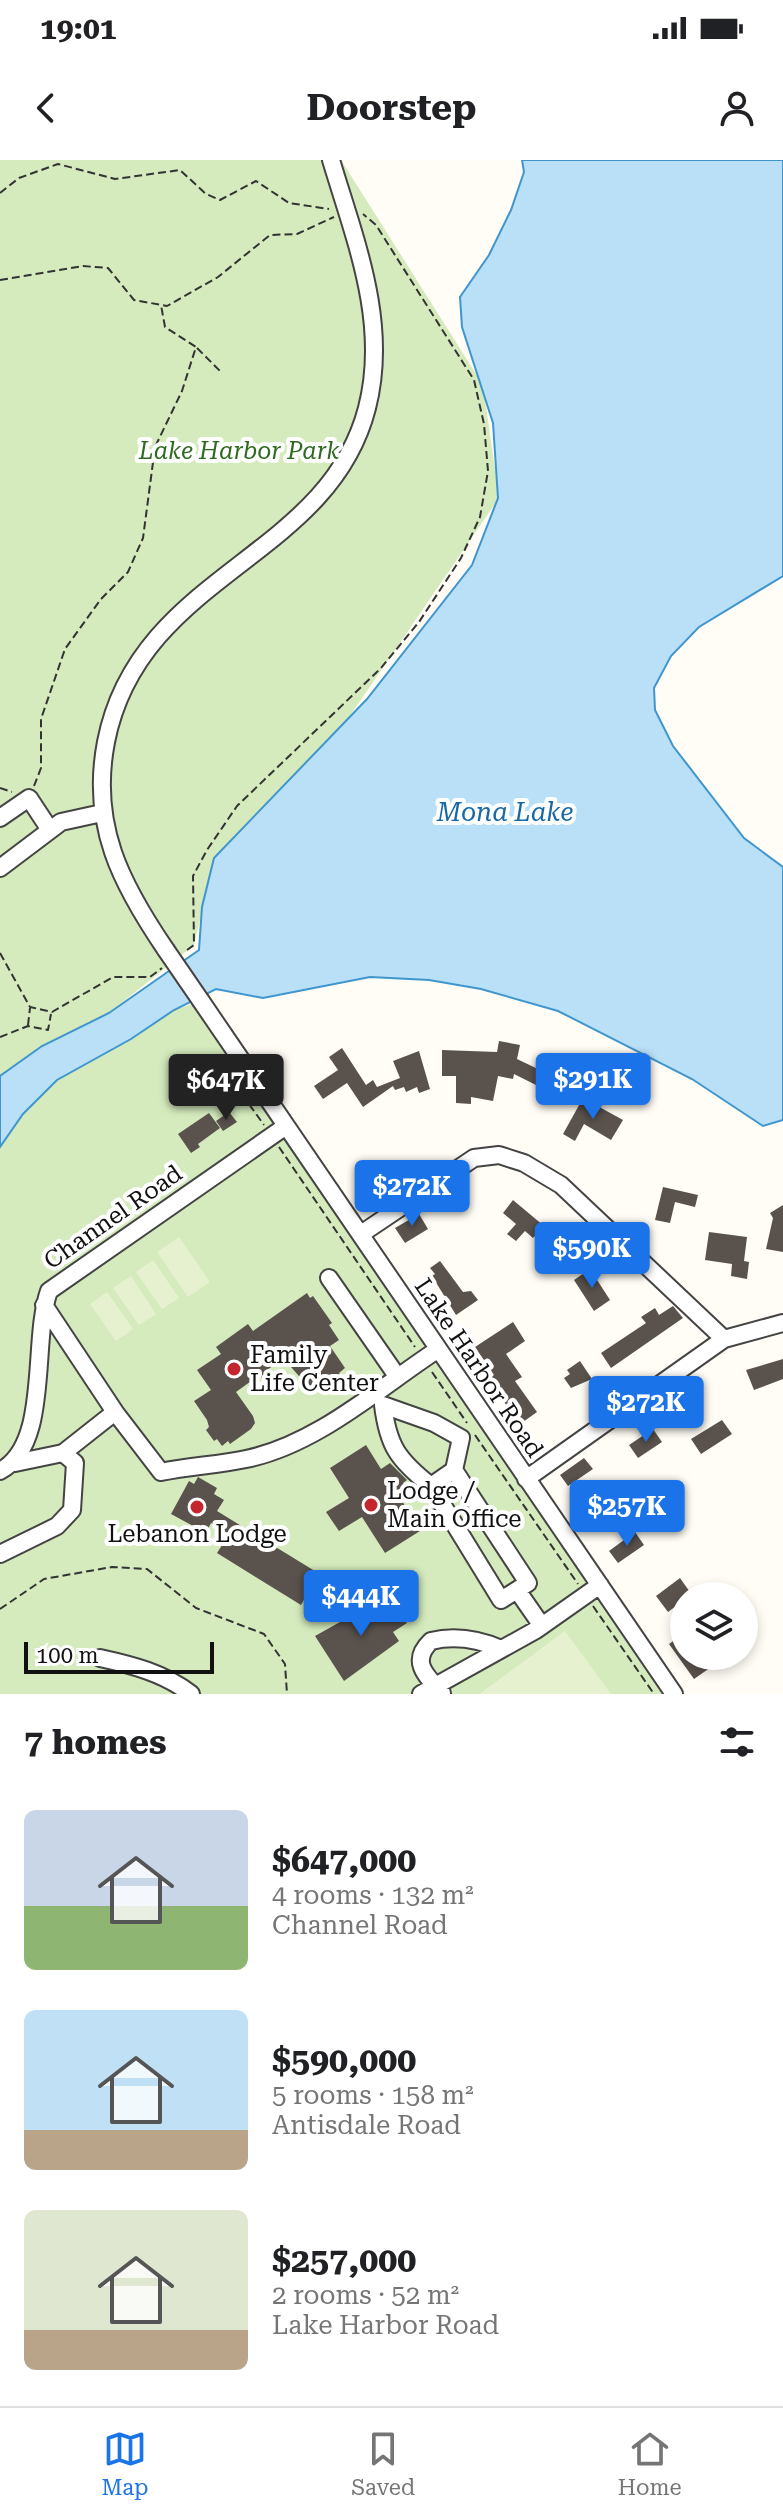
<!DOCTYPE html>
<meta charset="utf-8">
<style>
:root{--surface:#fff;--page:#f6f6f6;--text:#202124;--muted:#757577;--line:#e0e0e0;--accent:#1a73e8}
body{margin:0;font-family:"Roboto Serif",serif;background:var(--page);color:var(--text);height:100vh;display:flex;flex-direction:column;font-size:30px;white-space:nowrap}
*{box-sizing:border-box;margin:0}
p{font-size:26px;color:var(--muted)}
.icon{flex:none;width:44px;height:44px;fill:none;stroke:currentColor;stroke-width:2;stroke-linecap:round;stroke-linejoin:round}
.map{position:relative;height:1534px;overflow:hidden}
.panel{display:flex;flex-direction:column;background:var(--surface);flex:1}
.panel>*{flex:none}
.buttons{position:absolute;left:670px;top:1422px;display:grid;gap:16px}
.buttons a{display:grid;place-items:center;width:88px;height:88px;border-radius:50%;background:var(--surface);box-shadow:0 4px 12px #0003;font-size:40px}
.scale{position:absolute;left:24px;bottom:20px;width:190px;box-sizing:border-box;padding-left:8px;border:4px solid #111;border-top:0;font-size:22px;line-height:28px;white-space:nowrap;color:#111;-webkit-text-stroke:6px #fff;paint-order:stroke}
.price{position:absolute;translate:-50% -68px;padding:0 18px;border-radius:8px;background:var(--accent);color:#fff;font-size:26px;line-height:52px;filter:drop-shadow(0 2px 4px #0008)}
.price::after{content:'';position:absolute;left:50%;top:48px;width:24px;height:18px;margin-left:-12px;background:inherit;clip-path:polygon(0 0,100% 0,50% 100%)}
.price.on{background:#222;color:#fff}
ul{padding:0;list-style:none}
li{display:flex;align-items:center;gap:24px;height:200px;padding:0 24px}
li span{display:grid;place-items:center;flex:none;width:224px;height:160px;border-radius:12px;color:#555}
li>.icon{margin-inline-start:auto}
span .icon{width:96px;height:96px;fill:#fffc;stroke-width:1}
li b{font-size:34px}
h2{display:flex;justify-content:space-between;align-items:center;height:96px;padding:0 24px;font-size:34px}
.status{display:flex;justify-content:space-between;align-items:center;height:56px;padding:0 40px;background:var(--surface);direction:ltr}
.status svg{height:22px;fill:currentColor}
header{display:flex;justify-content:space-between;align-items:center;height:104px;padding:0 24px;background:var(--surface);font-size:36px;font-weight:700}
.menu{display:flex;justify-content:space-around;align-items:center;height:112px;border-top:2px solid var(--line);background:var(--surface);font-size:22px;color:var(--muted)}
.menu a{display:grid;justify-items:center;gap:4px}
.menu .on{color:var(--accent)}
.map>svg:first-child{display:block}
</style>
<div class="status"><b>19:01</b><svg viewBox="0 0 49 12"><path d="M0 12V9h3v3zM5 12V6h3v6zM10 12V3h3v9zM15 12V0h3v12zM26 1h20v11H26zM47 4h2v5h-2z"/></svg></div>
<header><svg class="icon" aria-label="back" viewBox="0 0 24 24"><path d="M15 5l-7 7 7 7"/></svg>Doorstep<svg class="icon" aria-label="person" viewBox="0 0 24 24"><circle cx="12" cy="8" r="4"/><path d="M4 21q1-7 8-7t8 7"/></svg></header>
<div class="map">
<svg width="783" height="1534" viewBox="0 0 783 1534">
<rect width="100%" height="100%" fill="#fffdf5"/>
<path fill="#d5ebbd" d="M0,0H341L483,225L499,338L345,563L215,698L194,785L109,853L42,886L0,916Z
M201,841L674,1534H0V987L23,954L57,920L131,879L174,850Z"/>
<path fill="#e6f2cf" d="M179,1077L210,1122L188,1137L157,1092Z
M153,1100L179,1138L162,1149L136,1112Z
M131,1116L156,1154L139,1165L113,1128Z
M107,1132L133,1169L116,1181L90,1144Z
M565,1471L611,1534H481V1533Z"/>
<path fill="#b9e0f7" stroke="#3f96cf" stroke-width="2" d="M522,0H783V416L699,467L671,496L654,528L655,550L673,586L744,678L783,707V960L763,966L692,919L558,851L481,829L429,820L370,817L263,838L216,829L174,850L131,879L57,920L23,954L0,987V916L42,886L109,853L199,790L202,747L214,698L367,539L472,405L498,338L493,263L462,167L460,137L489,95L511,50L524,12Z"/>
<path fill="#5a524d" d="M499,881L520,885L517,899L563,921L556,935L514,914L513,919L498,916L493,941L471,937V944L456,943V916H442V890L497,892Z
M342,888L366,925L373,920L377,927L400,918L393,901L419,891L430,929L419,933L417,927L406,932L404,927L395,930L393,926L363,947L347,923L323,939L314,926L338,910L329,897Z
M583,938L623,960L611,980L584,964L575,981L563,974Z
M229,952L237,962L223,971L216,961Z
M209,953L220,968L198,984L200,987L191,993L178,974Z
M663,1027L698,1035L695,1047L675,1042L670,1063L655,1060Z
M513,1040L544,1066L533,1078L525,1071L516,1081L507,1074L516,1064L503,1053Z
M783,1045V1092L766,1089L773,1058L770,1053Z
M419,1054L428,1069L405,1083L395,1068Z
M709,1072L747,1077L744,1101L749,1102L747,1119L731,1116L732,1104L705,1100Z
M440,1101L463,1132L471,1131L478,1140L456,1155L432,1116L435,1114L430,1108Z
M590,1109L610,1140L594,1151L574,1120Z
M307,1133L310,1138L313,1136L332,1163L329,1165L339,1180L330,1186L345,1208L339,1213L344,1220L324,1233L319,1226L312,1231L284,1199L265,1211L267,1220L258,1216L236,1232L253,1256L255,1263L251,1269L230,1284L228,1281L222,1286L217,1279L214,1281L206,1270L209,1267L207,1260L194,1241L211,1230L197,1210L221,1194L216,1187L248,1164L253,1171Z
M673,1146L683,1158L611,1208L601,1193L646,1163L641,1157L655,1148L659,1155Z
M513,1162L525,1181L506,1194L522,1217L515,1221L537,1252L523,1262L514,1250L511,1252L488,1219L494,1215L475,1187Z
M783,1199V1219L754,1230L746,1210Z
M580,1201L592,1219L571,1228L564,1218L570,1214L567,1210Z
M722,1260L732,1274L701,1294L691,1279Z
M653,1269L662,1282L638,1298L629,1285Z
M366,1285L381,1309L390,1303L407,1320L403,1323L407,1329L398,1334L420,1371L385,1393L362,1357L339,1371L326,1352L349,1338L330,1308Z
M584,1298L593,1309L568,1326L560,1315Z
M198,1317L217,1328L214,1334L224,1340L217,1351L323,1416L339,1436L322,1450L308,1433L301,1445L217,1393L229,1374L211,1363L206,1373L171,1354L189,1321L194,1324Z
M594,1337L605,1351L592,1360L582,1346Z
M635,1372L644,1385L618,1403L609,1391Z
M680,1418L692,1435L684,1436V1440L668,1452L656,1436Z
M374,1443L380,1451L394,1443L407,1463L393,1472L399,1481L344,1521L315,1476Z
M684,1473V1496H727L694,1519L669,1484Z"/>
<g fill="none" stroke-linecap="round" stroke-linejoin="round">
<g stroke="#444" stroke-width="20">
<path id="minor" d="M0,658L29,638L50,670
M0,708L61,662L102,653
M166,790C121,724 90,665 106,582C139,413 328,400 367,248C389,163 355,80 331,0
M201,841L674,1534
M361,1074L474,998L499,995L524,1003L561,1025L724,1179
M329,1118L397,1216
M115,1252L161,1312C189,1306 218,1305 246,1299C316,1285 379,1228 437,1190
M15,1303L63,1293L115,1252L44,1145
M0,1311C51,1284 31,1182 49,1131L286,966
M526,1319L724,1179L783,1163
M431,1326L501,1440L528,1423L454,1310L461,1278L434,1263L383,1245C388,1286 398,1300 431,1326L454,1310
M0,1394L57,1366L72,1350L75,1303L63,1293
M517,1430L542,1466
M100,1498C132,1505 164,1513 191,1534
M442,1533C425,1515 410,1501 431,1481C456,1475 478,1479 501,1489
M421,1534L536,1470L600,1425"/>
</g>
<path stroke="#333" stroke-width="2" stroke-dasharray="8 4" stroke-linecap="butt" d="M0,33L19,18L58,4L115,19L180,10L206,34L220,40L256,21L289,43L329,49
M0,120L83,106L108,108L134,140L167,146L218,117L270,75L297,74L334,57
M197,188L221,212
M34,626L41,608V559L65,489L101,439L128,412L143,378L155,287L182,231L196,187L165,167L161,145
M0,628L12,632
M187,790L194,785L193,716L207,690L237,646L381,508L419,462L461,398L480,357L488,311L484,264L474,220L376,65L363,54
M0,793L30,847L52,852L113,817H150L162,808
M28,865L30,848
M0,877L28,866L48,870L51,854
M223,897L218,901L264,965
M279,987L415,1187
M432,1212L467,1263
M475,1275L578,1424
M593,1446L654,1534
M0,1449L44,1419L112,1407L147,1409L196,1448L264,1474L285,1504L287,1534"/>
<use href="#minor" stroke="#fff" stroke-width="16"/>
<g stroke="#444" stroke-width="20" stroke-linecap="butt">
<path id="minor-bridge" d="M166,790L201,841"/>
</g>
<use href="#minor-bridge" stroke="#fff" stroke-width="16"/>
</g>
<g fill="#c4262e" stroke="#fff" stroke-width="3">
<circle cx="234" cy="1209" r="8"/>
<circle cx="371" cy="1345" r="8"/>
<circle cx="197" cy="1347" r="8"/>
</g>
<g text-anchor="middle" stroke-width="8" stroke-linejoin="round" paint-order="stroke">
<g font-size="24" font-style="italic" fill="#2f6b1f" stroke="#fff">
<text x="239" y="299">Lake Harbor Park</text>
</g>
<g font-size="24" fill="#111" stroke="#fff">
<text transform="translate(113 1057) rotate(-35)" y="8">Channel Road</text>
<text transform="translate(479 1208) rotate(56)" y="8">Lake Harbor Road</text>
</g>
<g font-size="24" fill="#111" stroke="#fff" text-anchor="start">
<text x="250" y="1203">Family<tspan x="250" dy="28">Life Center</tspan></text>
<text x="387" y="1339">Lodge /<tspan x="387" dy="28">Main Office</tspan></text>
<text x="197" y="1382" text-anchor="middle">Lebanon Lodge</text>
</g>
<g font-size="26" font-style="italic" fill="#1768a6" stroke="#fff">
<text x="505" y="661">Mona Lake</text>
</g>
</g>
</svg>
<div class="buttons">
<a><svg class="icon" aria-label="layers" viewBox="0 0 24 24"><path d="M12 4l9 5-9 5-9-5zM3 14l9 5 9-5"/></svg></a>
</div>
<div class="scale">100 m</div>
<b class="price" style="left:593px;top:961px">$291K</b>
<b class="price on" style="left:226px;top:962px">$647K</b>
<b class="price" style="left:412px;top:1068px">$272K</b>
<b class="price" style="left:592px;top:1130px">$590K</b>
<b class="price" style="left:646px;top:1284px">$272K</b>
<b class="price" style="left:627px;top:1388px">$257K</b>
<b class="price" style="left:361px;top:1478px">$444K</b>
</div>
<section class="panel">
<h2>7 homes<svg class="icon" aria-label="filters" viewBox="0 0 24 24"><path d="M4 7h16M4 17h16"/><circle cx="9" cy="7" r="2"/><circle cx="15" cy="17" r="2"/></svg></h2>
<ul>
<li><span style="background:linear-gradient(#c9d6e8 60%,#8fb573 0)"><svg class="icon" aria-label="home" viewBox="0 0 24 24"><path d="M3 11l9-7 9 7M6 9v11h12V9"/></svg></span><div><b>$647,000</b><p>4 rooms · 132 m²</p><p>Channel Road</p></div></li>
<li><span style="background:linear-gradient(#bfe0f5 75%,#b9a48a 0)"><svg class="icon" aria-label="home" viewBox="0 0 24 24"><path d="M3 11l9-7 9 7M6 9v11h12V9"/></svg></span><div><b>$590,000</b><p>5 rooms · 158 m²</p><p>Antisdale Road</p></div></li>
<li><span style="background:linear-gradient(#dfe7d0 75%,#b9a48a 0)"><svg class="icon" aria-label="home" viewBox="0 0 24 24"><path d="M3 11l9-7 9 7M6 9v11h12V9"/></svg></span><div><b>$257,000</b><p>2 rooms · 52 m²</p><p>Lake Harbor Road</p></div></li>
</ul>
</section>
<nav class="menu">
<a class="on"><svg class="icon" aria-label="map" viewBox="0 0 24 24"><path d="M3 6l6-2 6 2 6-2v14l-6 2-6-2-6 2zM9 4v14M15 6v14"/></svg>Map</a>
<a><svg class="icon" aria-label="saved" viewBox="0 0 24 24"><path d="M7 4h10v16l-5-4-5 4z"/></svg>Saved</a>
<a><svg class="icon" aria-label="home" viewBox="0 0 24 24"><path d="M3 11l9-7 9 7M6 9v11h12V9"/></svg>Home</a>
</nav>
